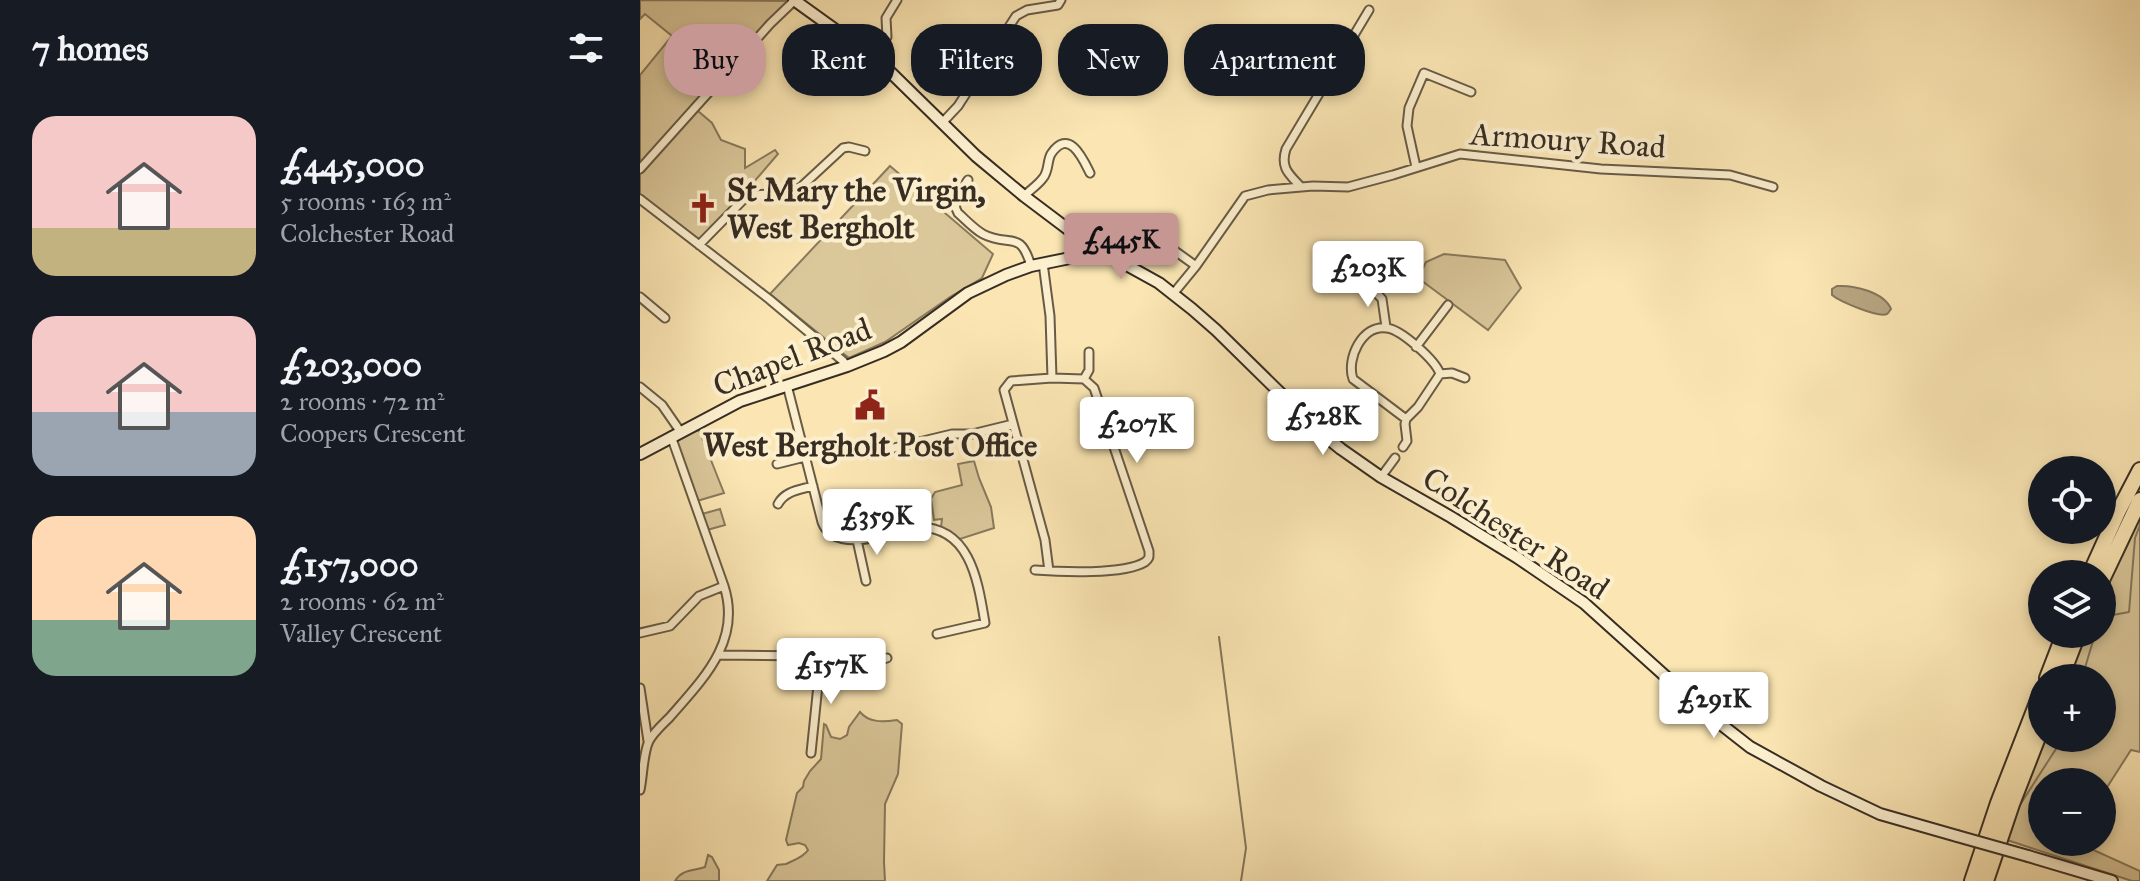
<!DOCTYPE html>
<meta charset="utf-8">
<style>
:root{--surface:#171b24;--page:#242831;--text:#f1f3f6;--muted:#9ea1a6;--accent:#c59692}
body{margin:0;font-family:"IM FELL Great Primer",serif;background:var(--page);color:var(--text);height:100vh;display:flex;flex-direction:column;font-size:30px;white-space:nowrap}
*{box-sizing:border-box;margin:0}
p{font-size:26px;color:var(--muted)}
.icon{flex:none;width:44px;height:44px;fill:none;stroke:currentColor;stroke-width:2;stroke-linecap:round;stroke-linejoin:round}
.map{position:relative;flex:1;overflow:hidden}
.sheet{display:flex;flex-direction:column;background:var(--surface);width:640px}
.sheet>*{flex:none}
.banner{position:absolute;left:24px;top:24px;width:760px;height:72px;display:flex;gap:16px}
.tools{position:absolute;left:1388px;top:456px;display:grid;gap:16px}
.tools a{display:grid;place-items:center;width:88px;height:88px;border-radius:50%;background:var(--surface);box-shadow:0 4px 12px #0003;font-size:40px}
.price{position:absolute;translate:-50% -68px;padding:0 18px;border-radius:8px;background:#fff;color:#222;font-size:26px;line-height:52px;filter:drop-shadow(0 2px 4px #0008)}
.price::after{content:'';position:absolute;left:50%;top:48px;width:24px;height:18px;margin-left:-12px;background:inherit;clip-path:polygon(0 0,100% 0,50% 100%)}
.price.current{background:var(--accent);color:#111}
ul{padding:0;list-style:none}
li{display:flex;align-items:center;gap:24px;height:200px;padding:0 32px}
li span{display:grid;place-items:center;flex:none;width:224px;height:160px;border-radius:24px;color:#555}
li>.icon{margin-inline-start:auto}
span .icon{width:96px;height:96px;fill:#fffc;stroke-width:1}
li b{font-size:34px}
h2{display:flex;justify-content:space-between;align-items:center;height:96px;padding:0 32px;font-size:34px}
.tag{padding:0 28px;border-radius:32px;background:var(--surface);box-shadow:0 4px 12px #0003;font-size:28px;line-height:72px}
.tag.current{background:var(--accent);color:#111}
main{display:flex;flex:1;min-height:0}
.map>svg:first-child{display:block}
</style>
<main>
<section class="sheet">
<h2>7 homes<svg class="icon" aria-label="filters" viewBox="0 0 24 24"><path d="M4 7h16M4 17h16"/><circle cx="9" cy="7" r="2"/><circle cx="15" cy="17" r="2"/></svg></h2>
<ul>
<li><span style="background:linear-gradient(#f6c9c9 70%,#c2b280 0)"><svg class="icon" aria-label="home" viewBox="0 0 24 24"><path d="M3 11l9-7 9 7M6 9v11h12V9"/></svg></span><div><b>£445,000</b><p>5 rooms · 163 m²</p><p>Colchester Road</p></div></li>
<li><span style="background:linear-gradient(#f6c9c9 60%,#9aa5b1 0)"><svg class="icon" aria-label="home" viewBox="0 0 24 24"><path d="M3 11l9-7 9 7M6 9v11h12V9"/></svg></span><div><b>£203,000</b><p>2 rooms · 72 m²</p><p>Coopers Crescent</p></div></li>
<li><span style="background:linear-gradient(#ffd9b3 65%,#7fa58c 0)"><svg class="icon" aria-label="home" viewBox="0 0 24 24"><path d="M3 11l9-7 9 7M6 9v11h12V9"/></svg></span><div><b>£157,000</b><p>2 rooms · 62 m²</p><p>Valley Crescent</p></div></li>
</ul>
</section>
<div class="map">
<svg width="1500" height="881" viewBox="0 0 1500 881">
<rect width="100%" height="100%" fill="#fbe6b3"/>
<filter id="stains"><feTurbulence type="fractalNoise" baseFrequency=".0025" numOctaves="4"/><feColorMatrix values="0 0 0 0 .2 0 0 0 0 .09 0 0 0 0 .02 0 0 0 .5 -.17"/></filter>
<radialGradient id="worn" r=".72"><stop offset=".6" stop-color="#630" stop-opacity="0"/><stop offset="1" stop-color="#630" stop-opacity=".3"/></radialGradient>
<path fill="#dac79a" stroke="#887a5e" stroke-width="2" d="M0,0L150,1L0,166V75L32,36L5,14L0,19Z
M58,111L72,123L81,140L105,149V168L135,150L138,154L86,214L59,241L0,196V174L45,119Z
M250,166L353,254L342,278L310,297L245,342L209,358L130,294Z
M804,254L865,260L881,288L848,330L778,278L786,262Z
M59,430L84,493L57,501L33,439Z
M334,461L339,478L351,507L354,528L320,539L301,527L302,519L294,520L291,499L295,492L322,485L318,464Z
M1500,503V752L1491,750L1462,795V782H1402V842H1436L1500,871V881H1492L1367,840L1402,738H1462V678H1421L1439,634H1462V581Z
M80,509L85,525L67,530L62,514Z
M220,712C229,723 243,722 257,720L262,724L258,774L245,804L244,862L245,881H127L137,865L146,864C152,861 164,857 168,850L165,845L159,843L148,845L146,840L157,793L163,787L164,781L170,771L181,759L184,724L186,725L191,737L200,739L207,735L209,727Z
M68,855L72,857L79,870V881H35C42,869 53,871 65,867Z"/>
<path fill="#b8a782" stroke="#84765c" stroke-width="2" d="M1197,286C1214,285 1244,292 1251,309C1250,310 1249,313 1247,314C1238,318 1199,301 1192,295V289Z"/>
<g fill="none" stroke-linecap="round" stroke-linejoin="round">
<path stroke="#84765c" stroke-width="2" d="M1462,617L1489,612L1495,538L1500,525
M579,637L606,848L601,881
M1442,678L1455,634
M1378,808L1423,738"/>
<g stroke="#685b46" stroke-width="11">
<path id="street" d="M233,57L247,37L246,18L257,0
M302,123L318,106L376,16L387,10L418,5L421,0
M776,167L767,126L769,108L784,73L831,92
M0,169L130,24L155,0
M328,180C321,191 310,200 318,213C326,220 334,229 343,234C369,248 380,228 391,266
M661,187C649,174 640,168 646,149L729,10
M384,196C390,190 398,185 403,178C409,171 407,161 411,154C429,127 443,159 450,173
M0,199L129,299L203,361L207,366
M517,238L556,266
M59,245L103,200L115,195L152,192L162,186L203,148L209,147L225,151
M727,283L742,299L746,327
M533,294L556,266L605,196L628,190L673,186L708,187L753,175L820,154L961,169L1090,175L1133,187
M0,297L25,318
M776,347L808,305
M800,374L812,373L825,378
M444,379L449,370V352
M147,385L182,522C194,555 253,533 278,527C331,527 338,582 345,623L297,634
M0,387L22,405L40,431
M763,447L767,441L765,424L766,419L778,407L800,374C796,361 762,330 747,328C722,324 706,359 713,379L766,419
M229,454L312,434H332L373,424
M137,464L165,457
M741,477L755,458
M138,504C145,491 159,490 173,486
M217,540L226,581
M395,570C420,572 484,575 505,562C510,558 509,557 509,551L454,388L444,379L412,378L410,316L403,263
M409,571L405,540L364,390L371,381L412,378
M0,633L30,626L59,596L84,586
M79,655L181,656L235,661L247,658
M0,688L8,741
M171,753L181,656
M0,790C3,777 3,753 9,741C13,733 23,724 30,717C63,679 102,641 84,586L31,436"/>
</g>
<g stroke="#372d22" stroke-width="14">
<path id="secondary" d="M154,0L240,62L336,156L384,196L445,242L519,283L552,309L576,330L680,432L701,449L741,477L811,517L878,558L944,603L1064,711L1110,747L1181,786L1240,814L1317,836
M0,454L100,401L207,366L244,351L261,342L328,293L366,275L391,266L430,258L439,253L445,242
M1388,856L1472,881"/>
</g>
<g stroke="#372d22" stroke-width="18">
<path id="highway" d="M1450,574L1478,512L1500,470
M1462,580L1500,500
M1407,678L1424,634
M1421,678L1438,634
M1332,881L1358,803L1402,690
M1346,881L1372,804L1402,727"/>
</g>
<use href="#street" stroke="#fcefce" stroke-width="7"/>
<use href="#secondary" stroke="#fcefce" stroke-width="10"/>
<use href="#highway" stroke="#fbe6b3" stroke-width="14"/>
<g stroke="#372d22" stroke-width="14" stroke-linecap="butt">
<path id="secondary-bridge" d="M1317,836L1388,856"/>
</g>
<use href="#secondary-bridge" stroke="#fcefce" stroke-width="10"/>
</g>
<defs>
<g id="church-bare" transform="scale(2.4)"><path d="M-1.2-6h2.4v3.5h3.3v2.4h-3.3V6h-2.4V-.1h-3.3v-2.4h3.3Z" fill="#8f2418" stroke="#fcefce" stroke-width="2.5" paint-order="stroke"/></g>
<g id="civic-bare" transform="scale(2.4)"><path d="M-.6-6.5H3V-4.5H.6V-3L4-1V1h2V6H-6V1h2V-1L-.6-3ZM-1.2 2.5V6h2.4V2.5Z" fill="#8f2418" stroke="#fcefce" stroke-width="2.5" paint-order="stroke"/></g>
</defs>
<g fill-rule="evenodd">
<use href="#church-bare" x="63" y="208"/>
<use href="#civic-bare" x="230" y="405"/>
</g>
<g text-anchor="middle" stroke-width="8" stroke-linejoin="round" paint-order="stroke">
<g font-size="32" fill="#372d22" stroke="#fcefce">
<text transform="translate(928 140) rotate(4)" y="11">Armoury Road</text>
<text transform="translate(152 357) rotate(-21)" y="11">Chapel Road</text>
<text transform="translate(876 533) rotate(33)" y="11">Colchester Road</text>
</g>
<g font-size="32" font-weight="bold" fill="#372d22" stroke="#fcefce" text-anchor="start">
<text x="87" y="201">St Mary the Virgin,<tspan x="87" dy="37">West Bergholt</tspan></text>
<text x="230" y="456" text-anchor="middle">West Bergholt Post Office</text>
</g>
</g>
<rect width="100%" height="100%" filter="url(#stains)"/>
<rect width="100%" height="100%" fill="url(#worn)"/>
</svg>
<div class="tools">
<a><svg class="icon" aria-label="locate" viewBox="0 0 24 24"><circle cx="12" cy="12" r="6"/><path d="M12 2v4M12 18v4M2 12h4M18 12h4"/></svg></a>
<a><svg class="icon" aria-label="layers" viewBox="0 0 24 24"><path d="M12 4l9 5-9 5-9-5zM3 14l9 5 9-5"/></svg></a>
<a>+</a>
<a>−</a>
</div>
<b class="price current" style="left:481px;top:281px">£445K</b>
<b class="price" style="left:728px;top:309px">£203K</b>
<b class="price" style="left:683px;top:457px">£528K</b>
<b class="price" style="left:497px;top:465px">£207K</b>
<b class="price" style="left:237px;top:557px">£359K</b>
<b class="price" style="left:191px;top:706px">£157K</b>
<b class="price" style="left:1074px;top:740px">£291K</b>
<div class="banner">
<a class="tag current">Buy</a>
<a class="tag">Rent</a>
<a class="tag">Filters</a>
<a class="tag">New</a>
<a class="tag">Apartment</a>
</div>
</div>
</main>
